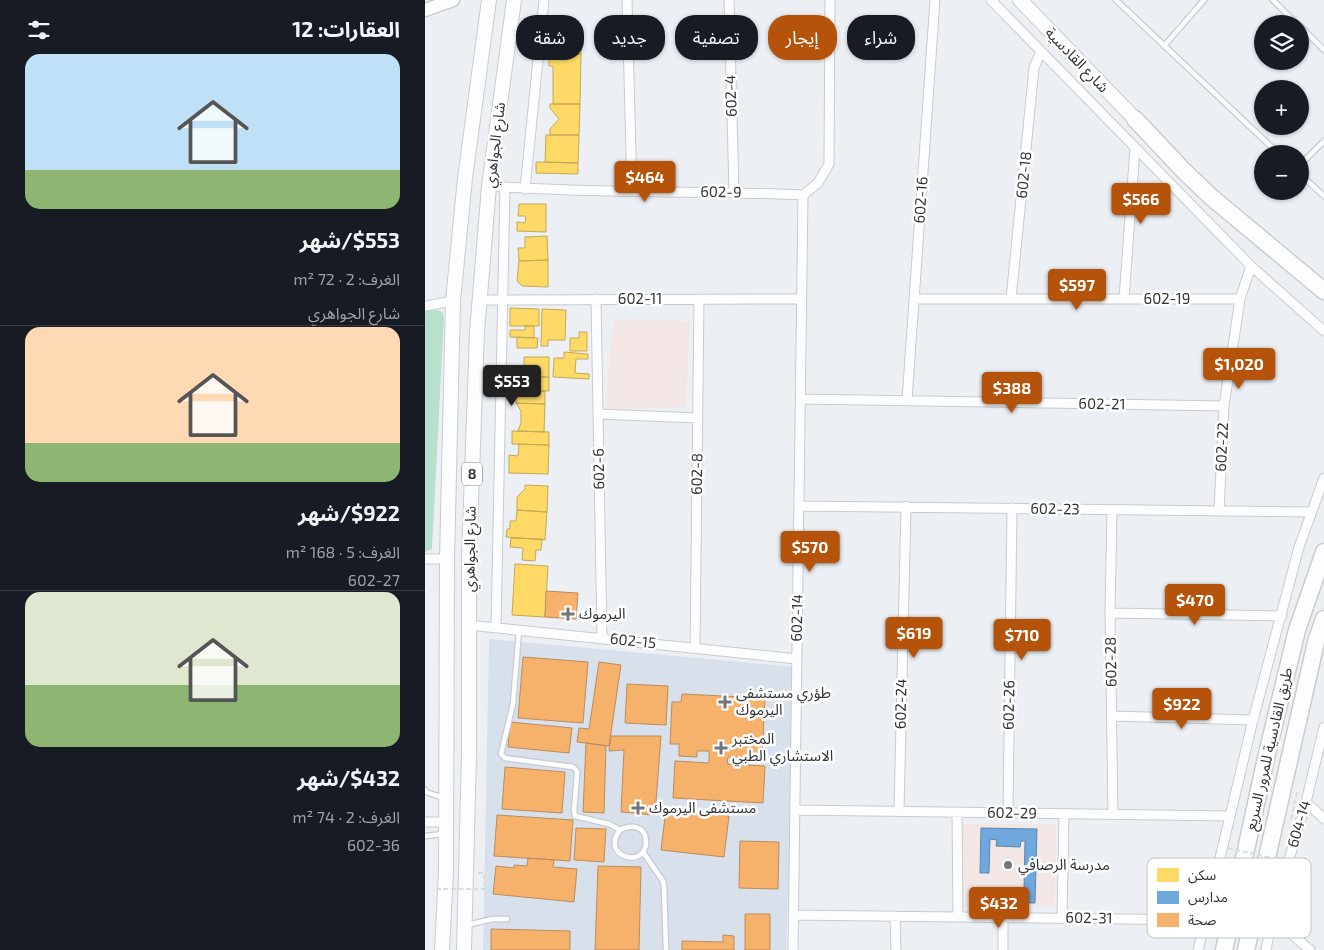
<!DOCTYPE html>
<html lang="ar">
<meta charset="utf-8">
<style>
:root{--surface:#171b24;--page:#242831;--text:#f1f3f6;--muted:#9ea1a6;--line:#363941;--accent:#b45309}
body{margin:0;font-family:"Exo 2","Noto Sans Arabic",sans-serif;background:var(--page);color:var(--text);direction:rtl;height:100vh;display:flex;flex-direction:column;font-size:19px;white-space:nowrap}
*{box-sizing:border-box;margin:0}
p{font-size:16px;color:var(--muted)}
.icon{flex:none;width:28px;height:28px;fill:none;stroke:currentColor;stroke-width:2;stroke-linecap:round;stroke-linejoin:round}
.map{position:relative;flex:1;overflow:hidden;direction:ltr}
.details{display:flex;flex-direction:column;background:var(--surface);width:425px}
.details>*{flex:none}
.guide{position:absolute;left:15px;top:15px;width:475px;height:45px;direction:rtl;display:flex;gap:10px}
.fabs{position:absolute;left:829px;top:15px;display:grid;gap:10px}
.fabs a{display:grid;place-items:center;width:55px;height:55px;border-radius:50%;background:var(--surface);box-shadow:0 1px 4px #0004;font-size:25px}
.price{position:absolute;translate:-50% -42px;padding:0 11px;border-radius:5px;background:var(--accent);color:#fff;font-size:16px;line-height:32px;filter:drop-shadow(0 1px 2px #0008)}
.price::after{content:'';position:absolute;left:50%;top:30px;width:15px;height:11px;margin-left:-8px;background:inherit;clip-path:polygon(0 0,100% 0,50% 100%)}
.price.on{background:#222;color:#fff}
ul{padding:0;list-style:none}
li{display:grid;align-content:center;gap:10px;height:265px;padding:0 25px}
li+li{border-top:1px solid var(--line)}
li span{display:grid;place-items:center;height:155px;border-radius:15px;color:#555}
li>.icon{margin-inline-start:auto}
span .icon{width:90px;height:90px;fill:#fffc;stroke-width:1}
li b{font-size:21px}
h2{display:flex;justify-content:space-between;align-items:center;height:60px;padding:0 25px;font-size:21px}
.chip{padding:0 18px;border-radius:20px;background:var(--surface);box-shadow:0 1px 4px #0004;font-size:18px;line-height:45px}
.chip.on{background:var(--accent);color:#fff}
main{display:flex;flex:1;min-height:0}
.map>svg:first-child{display:block}
</style>
<main>
<div class="map">
<svg width="899" height="950" viewBox="0 0 899 950">
<rect width="100%" height="100%" fill="#ecf0f5"/>
<path fill="#d8e1eb" d="M64,639L372,667L361,950H58Z"/>
<path fill="#f3e7e5" d="M189,319L265,321L261,407L181,409L184,363Z
M536,824H631L630,907H535Z"/>
<path fill="#b8e0cc" d="M13,310L18,313L19,318L7,549L0,552V311Z"/>
<path fill="#ffd966" stroke="#c2a858" d="M124,42L156,43V54H124Z
M124,54H156L155,104H128V66H124Z
M125,104H155L154,135H125V129L134,119L125,108Z
M121,135H154L153,163L120,162Z
M111,162L153,163V174L111,173Z
M94,204H121V232L92,231V222L100,223L101,216H93Z
M122,236L123,260L94,261L93,248H100V237Z
M123,260V287L97,286L92,281L94,261Z
M85,308L114,309V326H85Z
M117,309L141,310L140,340H123V346H116Z
M100,326H109V338L85,337V330H100Z
M154,332H162V351H145V338H154Z
M92,337L113,338L112,348H92Z
M139,352L163,354V359H151L150,373L164,374V379L128,377L129,358H139Z
M99,357H124V377H99Z
M99,377H124V391H98Z
M91,390L120,391V404L91,403Z
M91,403L120,404L119,432L93,431L96,423V411Z
M87,431L124,432V445L87,444Z
M94,444L124,445L123,474L84,473V455L93,456Z
M100,485L123,486L122,512L92,510V497L100,489Z
M92,510L122,512L120,540L81,537L82,529H85V521H91Z
M86,538L117,539L116,550H111L110,561L97,560L98,548L85,547Z
M90,564L123,566L120,617L87,615Z"/>
<path fill="#6fa8dc" stroke="#5d86ab" d="M556,828L612,829L610,903L547,902V889L599,890L600,841H596L595,847L571,846L572,840L565,839L564,873H555Z"/>
<path fill="#f6b26b" stroke="#bb8c5c" d="M121,591L153,593L151,619L120,617Z
M98,657L163,662L158,723L93,718Z
M174,662L196,665L184,746L152,742L154,728L164,729Z
M202,684L243,686L241,725L200,723Z
M257,694L340,698L337,758L303,757L302,764L340,766L338,803L248,798L250,761L284,763V751H272V757L254,756V744H245L247,702H256Z
M85,722L147,728L144,753L83,747Z
M186,736H236L230,815L196,812L199,750L184,751Z
M161,743L181,746L179,813L158,812Z
M80,767L140,772L137,813L77,809Z
M241,809L304,816L299,857L236,850Z
M72,815L148,820L145,861L69,856Z
M151,828L181,829L179,862L149,860Z
M315,841L354,842L353,889L314,888Z
M103,858L129,860L128,867L152,869L149,902L68,894L71,866L89,868V865L102,866Z
M173,866L216,867L214,950H170Z
M320,914H345V950H320Z
M66,929L145,931V950H66Z
M298,935L309,936V950H257V941L298,942Z"/>
<g fill="none" stroke-linecap="round" stroke-linejoin="round">
<g stroke="#c8cbcf" stroke-width="7">
<path id="lane" d="M691,0L854,154
M848,0L872,24
M875,26L899,50
M739,46L779,0
M875,165L899,141
M875,174L899,196
M94,631L88,704L76,754L80,758L148,767L152,771V775L149,811L150,816L184,824L195,830C205,824 221,826 221,841C222,870 174,857 195,830
M0,790L1,792L18,798
M0,836L19,834
M218,852L238,881L239,887L241,950
M42,925L68,919H82"/>
</g>
<g stroke="#c8cbcf" stroke-width="11">
<path id="street" d="M202,0L207,191
M304,0L309,192
M566,0L826,266L899,331
M64,186C168,194 273,190 378,195
M100,189L119,0
M378,195L393,183L404,164L405,0
M171,299L177,638
M489,299H815
M586,299L609,68L616,51
M699,299L710,148
M54,300L376,299
M0,306L28,301
M375,399L799,406
M482,400L510,0
M173,414L273,418
M374,506L885,512
M687,510L685,613L688,814
M794,511L799,406L815,299L826,266
M0,559H22
M685,613L857,616
M43,625L372,659
M71,627L80,187
M270,648L274,299
M687,716L828,720
M881,802L899,819
M370,810L805,816
M474,811L481,506
M532,812L533,917
M583,813L587,508
M0,822H22
M368,915L780,920
M470,916L471,950
M847,917L885,950
M578,918V950
M637,918L639,814
M368,950L378,195
M773,950L828,720L874,547L899,478
M841,950L847,917L881,802L899,727"/>
</g>
<g stroke="#c8cbcf" stroke-width="15">
<path id="secondary" d="M0,10L28,0"/>
</g>
<g stroke="#c8cbcf" stroke-width="16">
<path id="primary" d="M595,0L710,119
M17,950L21,872L22,559L28,301L40,178L64,0
M39,950L44,754V558L52,332L64,186L89,0"/>
</g>
<g stroke="#c8cbcf" stroke-width="19">
<path id="highway" d="M710,119L757,169L785,196L899,291
M799,950L841,758L872,630L899,552
M821,950L891,642L899,619"/>
</g>
<path stroke="#dadcdc" stroke-width="2" stroke-dasharray="5 2.5" stroke-linecap="butt" d="M866,819L872,792L875,793
M53,873H59L60,889"/>
<use href="#lane" stroke="#fcfdfe" stroke-width="4.5"/>
<use href="#street" stroke="#fcfdfe" stroke-width="9"/>
<use href="#secondary" stroke="#fcfdfe" stroke-width="12"/>
<use href="#primary" stroke="#fcfdfe" stroke-width="14"/>
<use href="#highway" stroke="#fcfdfe" stroke-width="16"/>
<path stroke="#dadcdc" stroke-width="2" stroke-dasharray="5 2.5" stroke-linecap="butt" d="M803,848L855,860
M11,889H60"/>
</g>
<g fill="#73767a" stroke="#fff" stroke-width="2">
<path d="M140.5 606.5h5v5h5v5h-5v5h-5v-5h-5v-5h5z"/>
<path d="M297.5 694.5h5v5h5v5h-5v5h-5v-5h-5v-5h5z"/>
<path d="M293.5 740.5h5v5h5v5h-5v5h-5v-5h-5v-5h5z"/>
<path d="M210.5 800.5h5v5h5v5h-5v5h-5v-5h-5v-5h5z"/>
<circle cx="583" cy="865" r="5"/>
</g>
<g text-anchor="middle" stroke-width="5" stroke-linejoin="round" paint-order="stroke">
<rect fill="#fff" stroke="#707274" stroke-width="1" x="37" y="462.5" width="20" height="23" rx="4"/>
<g font-size="14" font-weight="bold" fill="#323538">
<text x="47" y="479">8</text>
</g>
<g font-size="15" fill="#323538" stroke="#fff">
<text transform="translate(652 60) rotate(46)" y="5">شارع القادسية</text>
<text transform="translate(306 96) rotate(-92)" y="5">602-4</text>
<text transform="translate(70 145) rotate(-83)" y="5">شارع الجواهري</text>
<text transform="translate(599 175) rotate(-84)" y="5">602-18</text>
<text transform="translate(296 192) rotate(1)" y="5">602-9</text>
<text transform="translate(496 200) rotate(-86)" y="5">602-16</text>
<text x="215" y="304">602-11</text>
<text x="742" y="304">602-19</text>
<text transform="translate(677 404) rotate(1)" y="5">602-21</text>
<text transform="translate(797 447) rotate(-87)" y="5">602-22</text>
<text transform="translate(174 469) rotate(-91)" y="5">602-6</text>
<text transform="translate(272 474) rotate(-89)" y="5">602-8</text>
<text transform="translate(630 509) rotate(1)" y="5">602-23</text>
<text transform="translate(45 549) rotate(-89)" y="5">شارع الجواهري</text>
<text transform="translate(372 618) rotate(-89)" y="5">602-14</text>
<text transform="translate(208 641) rotate(6)" y="5">602-15</text>
<text transform="translate(686 662) rotate(-91)" y="5">602-28</text>
<text transform="translate(476 704) rotate(-89)" y="5">602-24</text>
<text transform="translate(584 705) rotate(-89)" y="5">602-26</text>
<text transform="translate(844 749) rotate(-77)" y="5">طريق القادسية للمرور السريع</text>
<text transform="translate(587 813) rotate(1)" y="5">602-29</text>
<text transform="translate(874 824) rotate(-74)" y="5">604-14</text>
<text transform="translate(664 918) rotate(1)" y="5">602-31</text>
</g>
<g font-size="15" fill="#323538" stroke="#fff" text-anchor="start">
<text x="154" y="619">اليرموك</text>
<text x="311" y="698">طؤري مستشفى<tspan x="311" dy="17">اليرموك</tspan></text>
<text x="307" y="744">المختبر<tspan x="307" dy="17">الاستشاري الطبي</tspan></text>
<text x="224" y="813">مستشفى اليرموك</text>
<text x="593" y="870">مدرسة الرصافي</text>
</g>
</g>
<rect x="722" y="858" width="164" height="80" rx="8" fill="#fff" stroke="#c2c2c3" stroke-width="1"/>
<rect x="732" y="868" width="22" height="14" fill="#ffd966"/>
<rect x="732" y="891" width="22" height="13" fill="#6fa8dc"/>
<rect x="732" y="913" width="22" height="14" fill="#f6b26b"/>
<g font-size="14" fill="#323538">
<text x="763" y="880">سكن</text>
<text x="763" y="902">مدارس</text>
<text x="763" y="925">صحة</text>
</g>
</svg>
<div class="fabs">
<a><svg class="icon" aria-label="layers" viewBox="0 0 24 24"><path d="M12 4l9 5-9 5-9-5zM3 14l9 5 9-5"/></svg></a>
<a>+</a>
<a>−</a>
</div>
<b class="price" style="left:220px;top:203px">$464</b>
<b class="price" style="left:716px;top:225px">$566</b>
<b class="price" style="left:652px;top:311px">$597</b>
<b class="price" style="left:814px;top:390px">$1,020</b>
<b class="price on" style="left:87px;top:407px">$553</b>
<b class="price" style="left:587px;top:414px">$388</b>
<b class="price" style="left:385px;top:573px">$570</b>
<b class="price" style="left:770px;top:626px">$470</b>
<b class="price" style="left:489px;top:659px">$619</b>
<b class="price" style="left:597px;top:661px">$710</b>
<b class="price" style="left:757px;top:730px">$922</b>
<b class="price" style="left:574px;top:929px">$432</b>
<div class="guide">
<a class="chip">شراء</a>
<a class="chip on">إيجار</a>
<a class="chip">تصفية</a>
<a class="chip">جديد</a>
<a class="chip">شقة</a>
</div>
</div>
<section class="details">
<h2>العقارات: 12<svg class="icon" aria-label="filters" viewBox="0 0 24 24"><path d="M4 7h16M4 17h16"/><circle cx="9" cy="7" r="2"/><circle cx="15" cy="17" r="2"/></svg></h2>
<ul>
<li><span style="background:linear-gradient(#bfe0f5 75%,#8fb573 0)"><svg class="icon" aria-label="home" viewBox="0 0 24 24"><path d="M3 11l9-7 9 7M6 9v11h12V9"/></svg></span><div><b>$553/شهر</b><p>الغرف: 2 · 72 m²</p><p>شارع الجواهري</p></div></li>
<li><span style="background:linear-gradient(#ffd9b3 75%,#8fb573 0)"><svg class="icon" aria-label="home" viewBox="0 0 24 24"><path d="M3 11l9-7 9 7M6 9v11h12V9"/></svg></span><div><b>$922/شهر</b><p>الغرف: 5 · 168 m²</p><p>602-27</p></div></li>
<li><span style="background:linear-gradient(#dfe7d0 60%,#8fb573 0)"><svg class="icon" aria-label="home" viewBox="0 0 24 24"><path d="M3 11l9-7 9 7M6 9v11h12V9"/></svg></span><div><b>$432/شهر</b><p>الغرف: 2 · 74 m²</p><p>602-36</p></div></li>
</ul>
</section>
</main>
